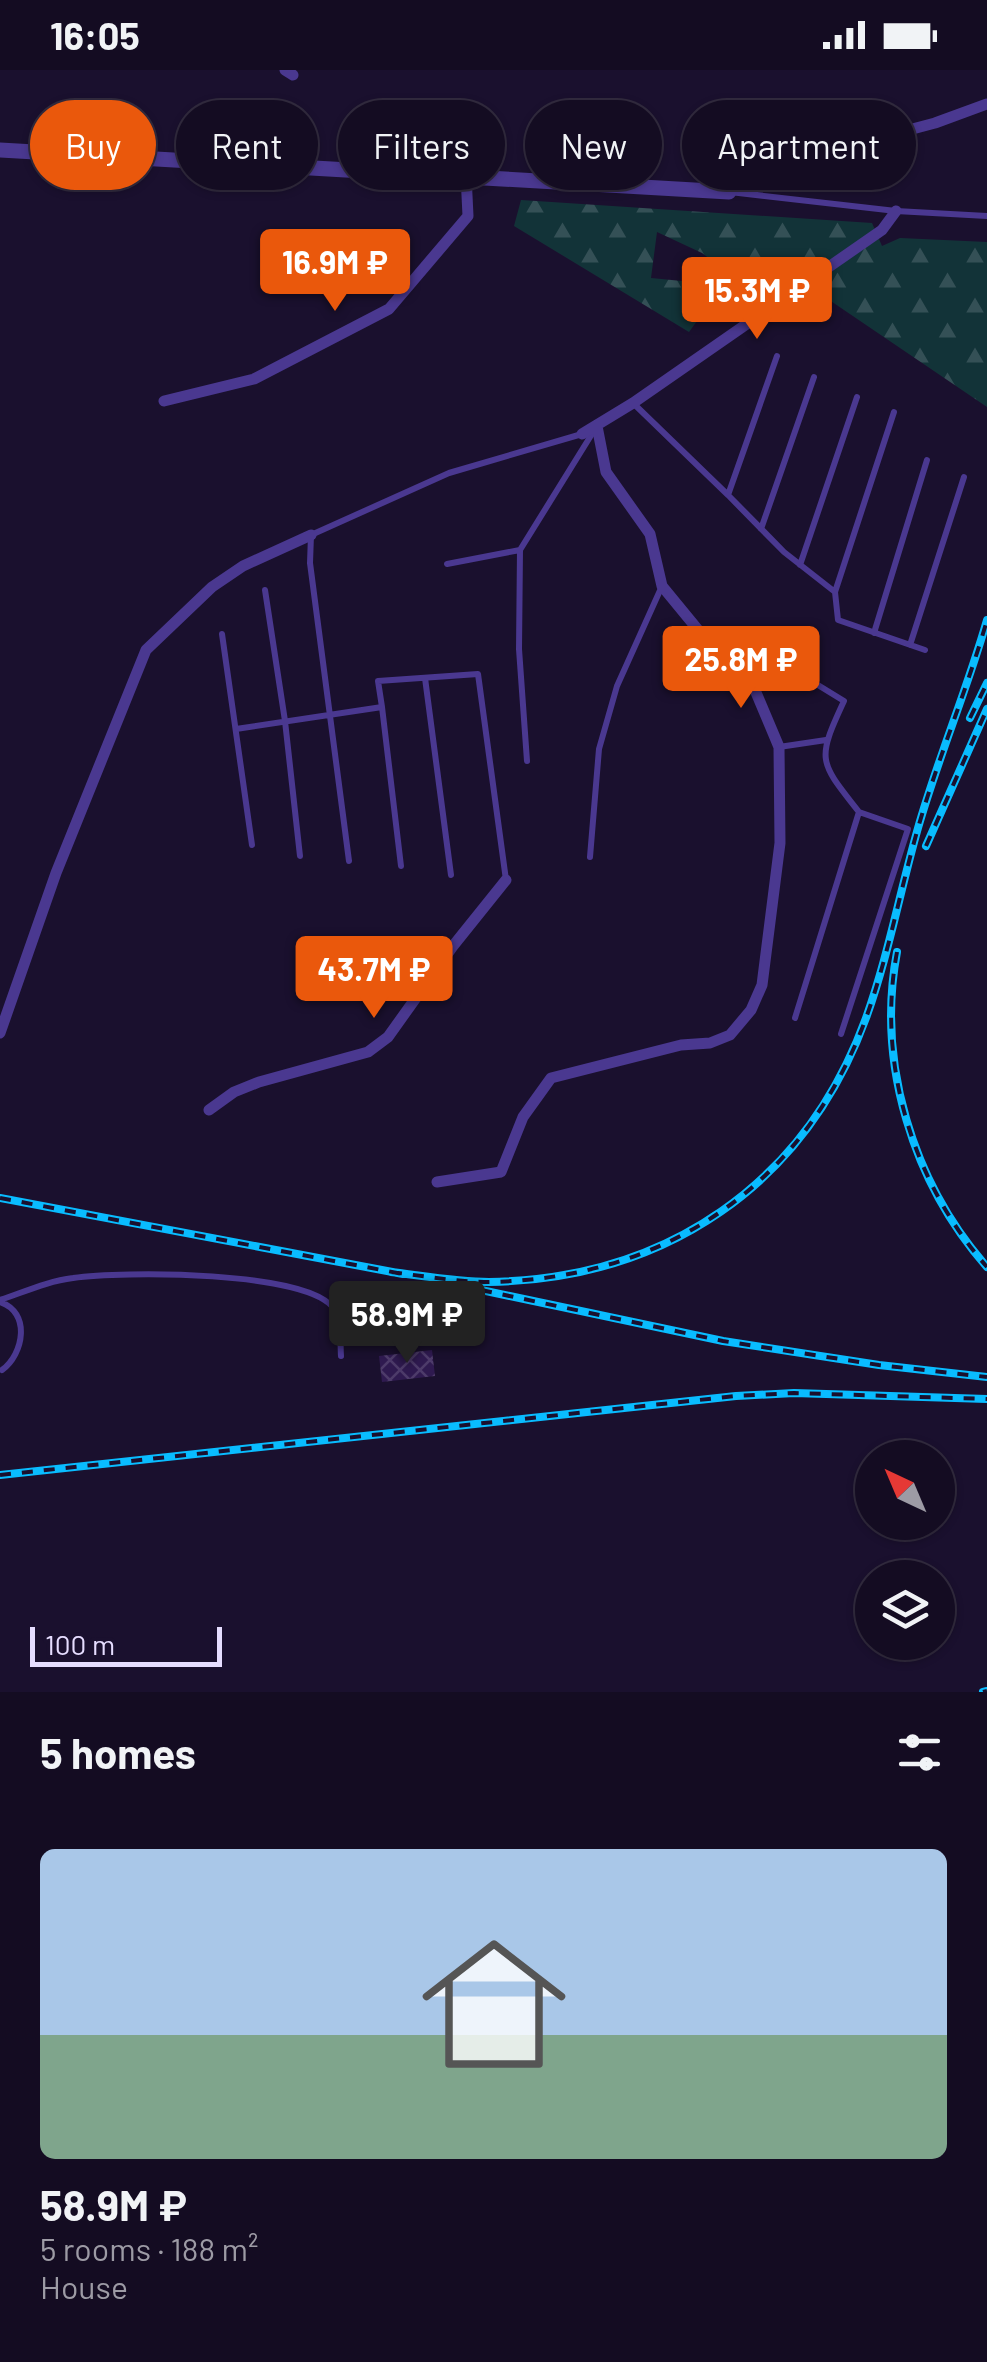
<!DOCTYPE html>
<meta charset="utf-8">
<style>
:root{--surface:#140c22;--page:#211a2f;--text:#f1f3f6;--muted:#9d9ba5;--line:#332c40;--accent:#ea580c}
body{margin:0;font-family:Barlow,sans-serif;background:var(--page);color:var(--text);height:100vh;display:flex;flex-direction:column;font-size:38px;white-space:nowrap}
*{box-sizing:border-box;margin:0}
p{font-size:32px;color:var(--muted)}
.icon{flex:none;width:55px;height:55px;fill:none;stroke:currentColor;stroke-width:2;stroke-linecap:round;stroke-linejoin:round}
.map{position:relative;height:1622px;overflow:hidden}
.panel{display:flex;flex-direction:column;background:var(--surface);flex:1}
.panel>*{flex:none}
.top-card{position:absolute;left:30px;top:30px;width:928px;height:90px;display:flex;gap:20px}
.needle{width:65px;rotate:316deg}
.fabs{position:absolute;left:855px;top:1370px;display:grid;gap:20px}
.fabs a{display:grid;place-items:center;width:100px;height:100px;border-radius:50%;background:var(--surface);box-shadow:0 2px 8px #0004,0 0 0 2px var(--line);font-size:50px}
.scale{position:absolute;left:30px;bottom:25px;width:192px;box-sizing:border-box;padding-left:10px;border:5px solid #e6ddff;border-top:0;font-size:28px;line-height:35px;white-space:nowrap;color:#e6ddff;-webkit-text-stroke:8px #1a102e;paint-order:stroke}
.price{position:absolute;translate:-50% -85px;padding:0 22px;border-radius:10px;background:var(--accent);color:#fff;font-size:32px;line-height:65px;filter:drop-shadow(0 2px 5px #0008)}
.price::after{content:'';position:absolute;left:50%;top:60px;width:30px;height:22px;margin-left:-15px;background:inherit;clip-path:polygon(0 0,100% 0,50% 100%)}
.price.on{background:#222;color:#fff}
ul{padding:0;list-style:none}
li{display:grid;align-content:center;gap:20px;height:530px;padding:0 40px}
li+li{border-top:2px solid var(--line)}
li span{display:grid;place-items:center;height:310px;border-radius:15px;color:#555}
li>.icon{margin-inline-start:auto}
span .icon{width:180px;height:180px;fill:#fffc;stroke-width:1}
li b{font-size:42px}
h2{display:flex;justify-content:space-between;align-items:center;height:120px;padding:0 40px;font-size:42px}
.chip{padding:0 35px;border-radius:45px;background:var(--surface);box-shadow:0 2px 8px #0004,0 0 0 2px var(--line);font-size:35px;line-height:90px}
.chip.on{background:var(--accent);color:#fff}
.status{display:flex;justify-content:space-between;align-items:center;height:70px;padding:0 50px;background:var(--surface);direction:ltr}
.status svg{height:28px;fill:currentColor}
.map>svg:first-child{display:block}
</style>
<div class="status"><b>16:05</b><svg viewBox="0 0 49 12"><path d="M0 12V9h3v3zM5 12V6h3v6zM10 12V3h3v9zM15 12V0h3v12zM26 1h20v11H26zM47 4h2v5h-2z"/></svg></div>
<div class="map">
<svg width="987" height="1622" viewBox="0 0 987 1622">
<defs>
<pattern id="forest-firs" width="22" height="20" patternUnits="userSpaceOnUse" patternTransform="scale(2.5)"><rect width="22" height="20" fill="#123338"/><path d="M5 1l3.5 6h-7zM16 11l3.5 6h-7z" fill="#345056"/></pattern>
<pattern id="building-cross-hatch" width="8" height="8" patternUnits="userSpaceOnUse" patternTransform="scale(2.5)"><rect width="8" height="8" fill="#2f1a50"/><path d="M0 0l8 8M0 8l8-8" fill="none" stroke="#4d3b6a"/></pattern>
</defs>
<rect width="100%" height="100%" fill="#1a102e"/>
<path fill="url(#forest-firs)" d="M521,130L872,153L882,176L900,168L987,172V337L816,221L751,220L702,183L657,162L651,208L723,215L689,262L514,156Z"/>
<path fill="url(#building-cross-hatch)" d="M432,1280L435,1306L382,1312L379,1286Z"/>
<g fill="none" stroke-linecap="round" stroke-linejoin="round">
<path stroke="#4a3890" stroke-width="6" d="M730,122L896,141L987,146
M634,334L728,425L777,286
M728,425L784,482L835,522L838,550L925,580
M761,459L814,307
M447,494L520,480
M800,495L857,327
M265,520L285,651L300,786
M835,522L894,342
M874,563L927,390
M222,564L252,775
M709,572L768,569L813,612L844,631C816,691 819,691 859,742L795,948
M910,575L964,407
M425,608L451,805
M382,637L401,796
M236,659L382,637L378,611L478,604L506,810
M779,677L826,670
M527,691L519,579L520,480L595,359
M590,787L599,679L617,616L662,516
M349,791L310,493L311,465L449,403L582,364
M841,964L908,759L859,742
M0,1230C24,1222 48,1211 73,1208C119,1201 311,1200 335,1240C342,1253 340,1272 341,1286
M0,1232C31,1242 24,1284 2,1300"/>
<path stroke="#4a3890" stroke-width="11" d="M285,0L293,5
M729,122L758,100L935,53L987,34
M164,331L254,309L389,239L468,146L466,105
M582,364L633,333L882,160L896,141
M0,963L56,803L146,580L212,517L243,496L311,465
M209,1040L234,1022L259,1012L368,982L388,967L453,876L506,810
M437,1112L501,1102L523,1047L551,1008L681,975L710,973L730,965L751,940L762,915L780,773L779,677L747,601L708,572L662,516L650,464L606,402L597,356"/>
<path stroke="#4a3890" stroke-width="15" d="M0,80L729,122"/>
<g stroke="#09bcff" stroke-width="8">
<path id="rail" d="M970,648L987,613
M926,776L987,639
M897,882C876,993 913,1113 987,1197
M0,1128L403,1204
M391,1202C424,1206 457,1212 489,1212C666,1209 805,1115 866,948C888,887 900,821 918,758C938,688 967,620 987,550
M481,1220L723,1271L879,1295L987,1307
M0,1405L736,1326L794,1323L987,1329
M983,1622L987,1621"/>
</g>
<use href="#rail" stroke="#1a102e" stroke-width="4" stroke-dasharray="11" stroke-linecap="butt"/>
</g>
</svg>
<div class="fabs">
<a><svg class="needle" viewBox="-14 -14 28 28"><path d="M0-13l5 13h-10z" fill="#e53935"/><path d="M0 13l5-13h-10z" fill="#9d9ba5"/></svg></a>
<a><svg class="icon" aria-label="layers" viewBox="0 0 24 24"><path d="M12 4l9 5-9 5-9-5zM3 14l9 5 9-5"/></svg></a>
</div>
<div class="scale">100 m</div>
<b class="price" style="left:335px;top:244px">16.9M ₽</b>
<b class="price" style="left:757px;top:272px">15.3M ₽</b>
<b class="price" style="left:741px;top:641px">25.8M ₽</b>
<b class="price" style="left:374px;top:951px">43.7M ₽</b>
<b class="price on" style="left:407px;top:1296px">58.9M ₽</b>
<div class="top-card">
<a class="chip on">Buy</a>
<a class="chip">Rent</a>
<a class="chip">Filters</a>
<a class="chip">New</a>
<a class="chip">Apartment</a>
</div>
</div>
<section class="panel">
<h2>5 homes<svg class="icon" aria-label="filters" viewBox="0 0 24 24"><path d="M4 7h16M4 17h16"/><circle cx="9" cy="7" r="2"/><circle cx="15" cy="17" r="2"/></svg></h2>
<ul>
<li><span style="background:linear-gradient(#a9c7e8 60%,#7fa58c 0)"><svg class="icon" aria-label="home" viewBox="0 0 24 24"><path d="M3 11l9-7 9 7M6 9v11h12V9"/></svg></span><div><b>58.9M ₽</b><p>5 rooms · 188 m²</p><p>House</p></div></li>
</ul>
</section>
